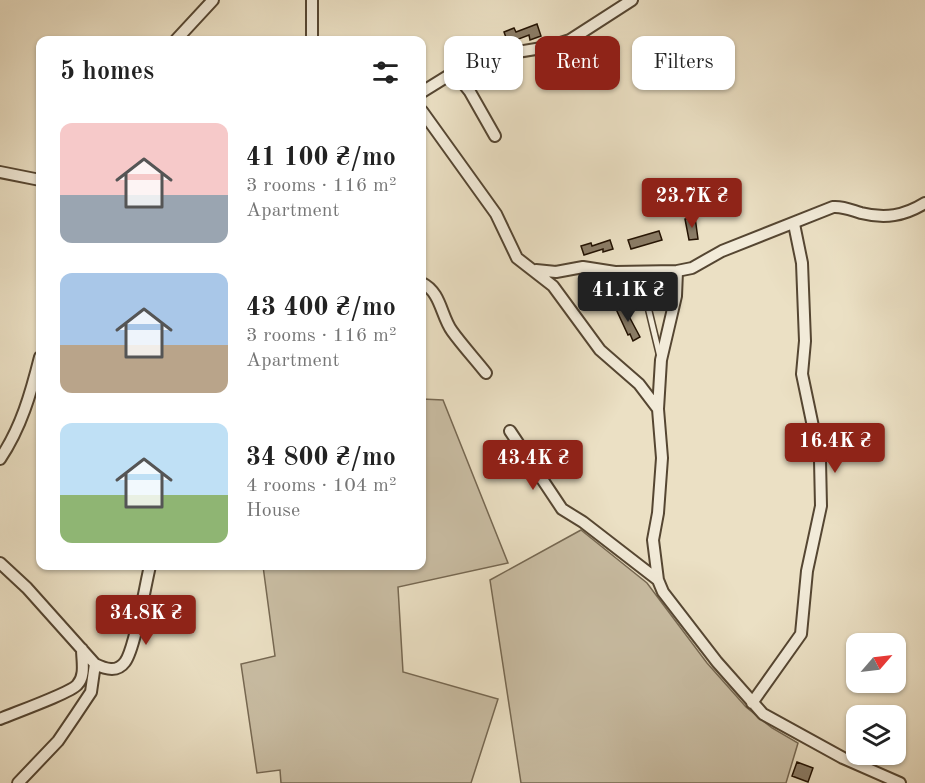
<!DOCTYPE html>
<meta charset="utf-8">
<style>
:root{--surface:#fff;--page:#f6f6f6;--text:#222;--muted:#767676;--accent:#8f2418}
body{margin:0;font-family:"Old Standard TT",serif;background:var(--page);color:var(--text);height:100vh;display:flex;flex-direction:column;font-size:22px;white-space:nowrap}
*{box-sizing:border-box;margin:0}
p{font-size:20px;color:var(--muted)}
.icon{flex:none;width:33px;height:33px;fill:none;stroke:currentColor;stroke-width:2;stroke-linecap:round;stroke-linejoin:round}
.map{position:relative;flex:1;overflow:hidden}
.details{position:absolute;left:36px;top:36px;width:390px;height:534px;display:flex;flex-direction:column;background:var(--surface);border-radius:12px;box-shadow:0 2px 4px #0004}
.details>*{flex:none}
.hud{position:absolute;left:444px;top:36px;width:390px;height:54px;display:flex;gap:12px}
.needle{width:39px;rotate:62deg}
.tools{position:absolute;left:846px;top:633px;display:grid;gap:12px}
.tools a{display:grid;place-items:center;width:60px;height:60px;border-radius:12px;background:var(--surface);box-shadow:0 2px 4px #0004;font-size:30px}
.price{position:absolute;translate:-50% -51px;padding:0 14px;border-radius:6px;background:var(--accent);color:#fff;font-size:20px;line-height:39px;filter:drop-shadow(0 2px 3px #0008)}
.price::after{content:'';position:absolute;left:50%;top:36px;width:18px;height:14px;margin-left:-9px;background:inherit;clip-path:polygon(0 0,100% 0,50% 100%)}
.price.current{background:#222;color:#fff}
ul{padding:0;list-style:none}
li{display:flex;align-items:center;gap:18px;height:150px;padding:0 24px}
li span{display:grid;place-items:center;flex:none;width:168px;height:120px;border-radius:12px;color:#555}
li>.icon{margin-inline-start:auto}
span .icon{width:72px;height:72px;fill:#fffc;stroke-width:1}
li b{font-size:26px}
h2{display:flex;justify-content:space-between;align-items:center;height:72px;padding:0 24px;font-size:26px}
.pill{padding:0 21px;border-radius:12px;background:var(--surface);box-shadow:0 2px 4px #0004;font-size:21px;line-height:54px}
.pill.current{background:var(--accent);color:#fff}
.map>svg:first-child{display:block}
</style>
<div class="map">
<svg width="925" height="783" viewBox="0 0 925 783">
<rect width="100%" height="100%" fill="#ebe0c4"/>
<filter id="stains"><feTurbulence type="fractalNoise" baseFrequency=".00333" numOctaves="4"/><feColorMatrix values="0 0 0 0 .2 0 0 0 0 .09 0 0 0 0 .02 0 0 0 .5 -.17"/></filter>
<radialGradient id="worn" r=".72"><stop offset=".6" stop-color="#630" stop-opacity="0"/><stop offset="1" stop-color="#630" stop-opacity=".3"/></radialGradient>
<path fill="#c9bda3" stroke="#766852" stroke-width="1.5" d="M422,399L443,400L508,563L398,587L403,672L498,699L471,783H281L280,770L257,773L241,664L275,656L263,566H422Z
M581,530L647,583L707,663L746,707L772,728L798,743L786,783H521L490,580Z"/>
<path fill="#8b7d67" stroke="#231202" stroke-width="1.5" d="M537,24L541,36L530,40L529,35L508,43L504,32L514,28L516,32Z
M695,217L698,239L689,240L685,219Z
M659,231L662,240L631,249L628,240Z
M610,240L613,249L603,252V249L584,255L581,246L591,243L592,246Z
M650,279L651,283L663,279L666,287L658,290L660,297L636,304L633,294L638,292L636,281Z
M623,305L640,337L633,341L630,334L628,335L616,309Z
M797,762L813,768L808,782L792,776Z"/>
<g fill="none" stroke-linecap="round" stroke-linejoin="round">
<g stroke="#554632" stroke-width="8">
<path id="service" d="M648,307L660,357"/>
</g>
<g stroke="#554632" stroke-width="14">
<path id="minor" d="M312,0V40
M176,40L213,0
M454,72L470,92L495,136
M422,92L464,66L487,57L548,47L570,40L632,0
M422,111L496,214L517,258L553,286L600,350L639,384L658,409L662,458L658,513L653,540L658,580L663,592L717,662L763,714L843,758L900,783
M0,172L40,180
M536,270L556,272L583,267L615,272L677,271L692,268L722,251L833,207C843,206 851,210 861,213C885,219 904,216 925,203
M422,283C441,292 441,316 452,331C462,345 475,359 486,373
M658,409L661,360L676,296L677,271
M510,431L562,509L583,522L658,580
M0,459C21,428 31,393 40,357
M0,563L27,588L95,664C105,669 117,673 125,662C135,649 145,586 150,566
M752,703L801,634L807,571L821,506L820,460L802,374L805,341L802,263L794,224
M0,719C14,713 70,693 77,685C86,676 82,661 82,649
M18,783L58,741L75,716L91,692L95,664"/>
</g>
<use href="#service" stroke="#f2ebd9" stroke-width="5"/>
<use href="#minor" stroke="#f2ebd9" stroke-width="10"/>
</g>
<rect width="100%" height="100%" filter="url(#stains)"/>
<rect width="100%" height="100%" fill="url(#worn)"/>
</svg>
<div class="tools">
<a><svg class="needle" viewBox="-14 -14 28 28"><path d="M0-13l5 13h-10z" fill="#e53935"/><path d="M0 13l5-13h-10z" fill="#767676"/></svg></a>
<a><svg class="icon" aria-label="layers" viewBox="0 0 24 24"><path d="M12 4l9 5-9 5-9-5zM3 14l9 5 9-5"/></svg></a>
</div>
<b class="price" style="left:692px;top:229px">23.7K ₴</b>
<b class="price current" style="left:628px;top:323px">41.1K ₴</b>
<b class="price" style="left:835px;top:474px">16.4K ₴</b>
<b class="price" style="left:533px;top:491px">43.4K ₴</b>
<b class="price" style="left:146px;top:646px">34.8K ₴</b>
<div class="hud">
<a class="pill">Buy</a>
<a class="pill current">Rent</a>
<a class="pill">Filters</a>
</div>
<section class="details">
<h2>5 homes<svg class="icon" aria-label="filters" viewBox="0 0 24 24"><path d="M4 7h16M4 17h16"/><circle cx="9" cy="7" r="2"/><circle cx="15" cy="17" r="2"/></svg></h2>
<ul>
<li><span style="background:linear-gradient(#f6c9c9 60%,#9aa5b1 0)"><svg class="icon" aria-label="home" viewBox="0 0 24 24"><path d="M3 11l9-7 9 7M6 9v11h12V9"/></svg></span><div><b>41 100 ₴/mo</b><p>3 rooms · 116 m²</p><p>Apartment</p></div></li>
<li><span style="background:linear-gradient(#a9c7e8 60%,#b9a48a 0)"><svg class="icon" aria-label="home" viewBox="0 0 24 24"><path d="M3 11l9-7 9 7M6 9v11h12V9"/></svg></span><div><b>43 400 ₴/mo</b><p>3 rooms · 116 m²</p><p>Apartment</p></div></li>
<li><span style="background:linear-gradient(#bfe0f5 60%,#8fb573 0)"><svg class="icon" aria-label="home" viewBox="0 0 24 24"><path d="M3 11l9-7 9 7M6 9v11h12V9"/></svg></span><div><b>34 800 ₴/mo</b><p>4 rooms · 104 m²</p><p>House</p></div></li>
</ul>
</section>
</div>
